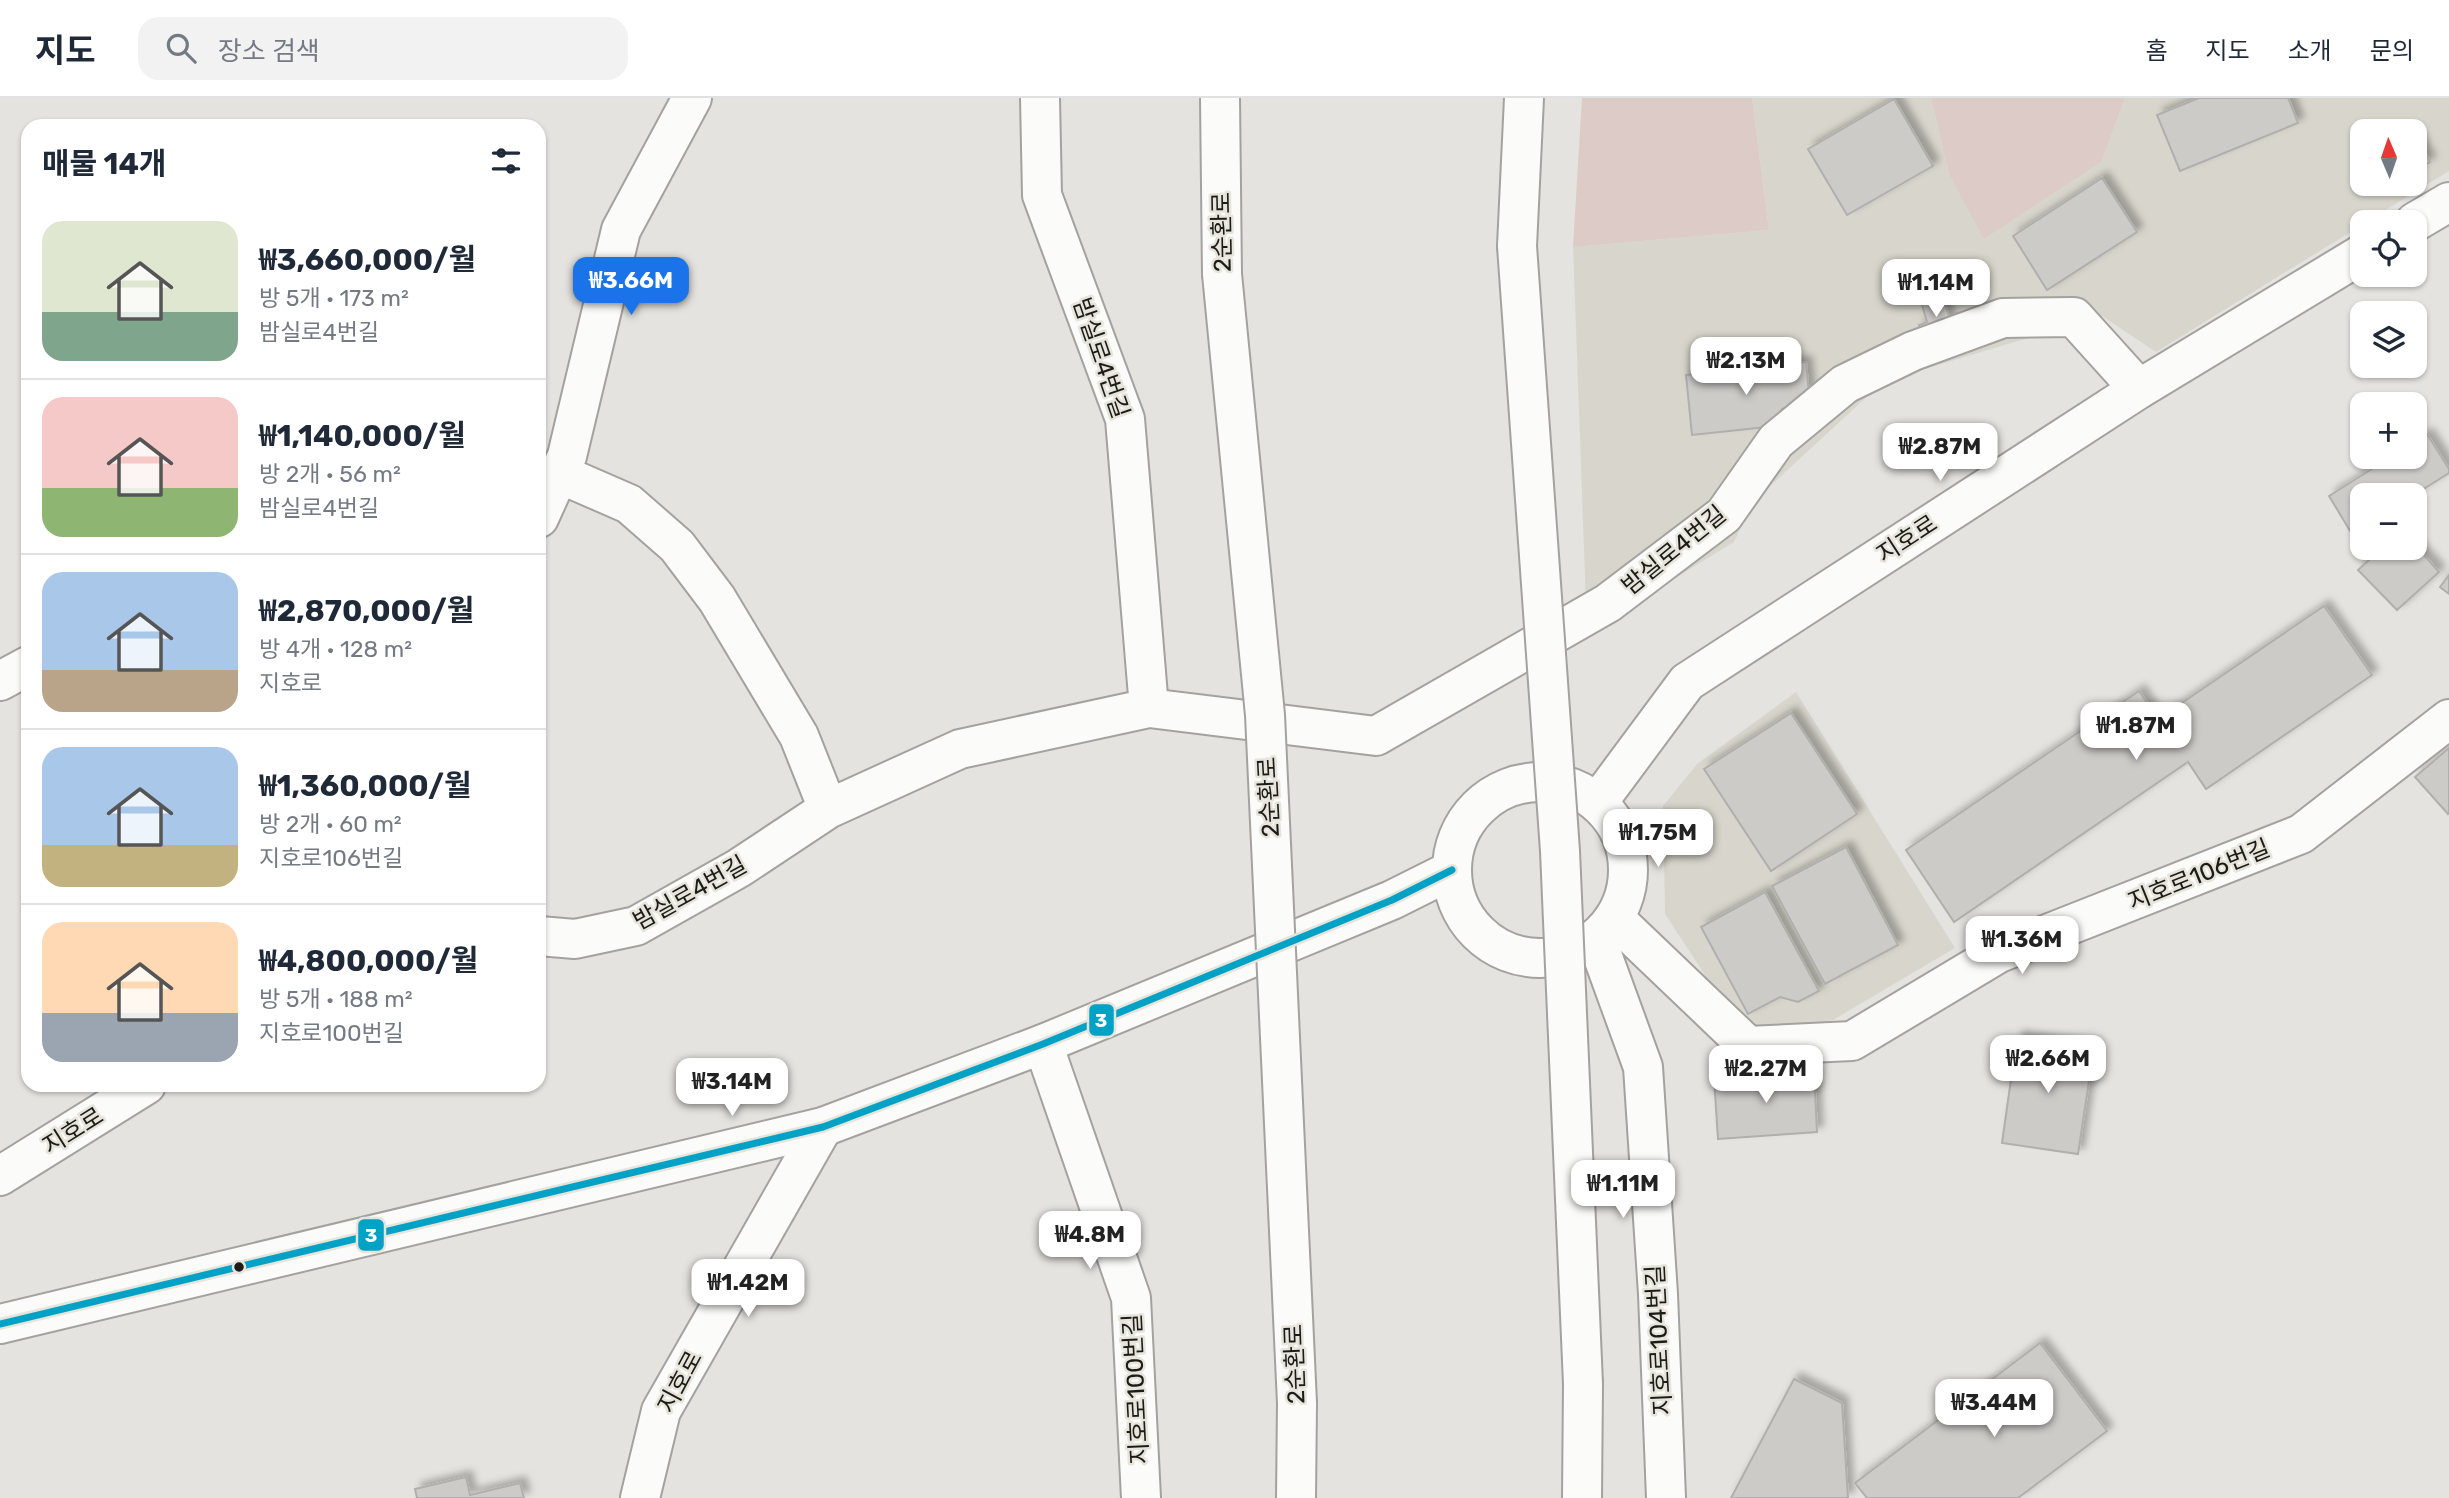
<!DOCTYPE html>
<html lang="ko">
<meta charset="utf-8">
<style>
:root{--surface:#fff;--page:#f2f2f3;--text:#1f2937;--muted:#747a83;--line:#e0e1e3;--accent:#1a73e8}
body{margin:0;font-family:Rubik,"Noto Sans KR",sans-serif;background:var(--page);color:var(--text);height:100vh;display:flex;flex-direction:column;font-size:26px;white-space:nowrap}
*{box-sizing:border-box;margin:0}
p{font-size:23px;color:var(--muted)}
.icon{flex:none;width:38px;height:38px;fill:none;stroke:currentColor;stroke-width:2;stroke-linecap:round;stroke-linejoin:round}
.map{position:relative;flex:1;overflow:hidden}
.side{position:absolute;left:21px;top:21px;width:525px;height:973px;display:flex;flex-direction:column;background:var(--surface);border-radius:21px;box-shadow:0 2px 5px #0004}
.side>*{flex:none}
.needle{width:46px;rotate:358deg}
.fabs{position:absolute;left:2350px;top:21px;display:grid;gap:14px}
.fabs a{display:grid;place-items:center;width:77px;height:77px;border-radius:14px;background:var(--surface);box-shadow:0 2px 5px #0004;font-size:35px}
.price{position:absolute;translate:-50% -60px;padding:0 16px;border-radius:14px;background:#fff;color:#222;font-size:23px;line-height:46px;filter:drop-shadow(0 2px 4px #0008)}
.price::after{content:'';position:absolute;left:50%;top:42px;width:21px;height:16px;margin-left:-10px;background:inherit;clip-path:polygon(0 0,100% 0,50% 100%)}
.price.on{background:var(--accent);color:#fff}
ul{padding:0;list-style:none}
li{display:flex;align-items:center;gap:21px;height:175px;padding:0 21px}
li+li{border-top:2px solid var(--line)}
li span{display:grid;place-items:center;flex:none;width:196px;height:140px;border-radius:21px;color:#555}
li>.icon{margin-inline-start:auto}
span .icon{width:84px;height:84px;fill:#fffc;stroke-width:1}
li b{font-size:30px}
h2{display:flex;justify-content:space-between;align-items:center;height:84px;padding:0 21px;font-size:30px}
header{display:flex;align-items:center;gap:42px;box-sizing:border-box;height:98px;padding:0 35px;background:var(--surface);border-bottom:2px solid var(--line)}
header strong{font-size:33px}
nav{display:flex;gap:38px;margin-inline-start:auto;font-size:24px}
.search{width:490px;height:63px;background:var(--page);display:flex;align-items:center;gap:18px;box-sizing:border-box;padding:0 24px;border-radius:21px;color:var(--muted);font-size:26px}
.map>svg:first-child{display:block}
</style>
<header>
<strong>지도</strong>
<div class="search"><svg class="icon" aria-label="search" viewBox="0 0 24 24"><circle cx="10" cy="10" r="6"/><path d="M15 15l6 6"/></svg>장소 검색</div>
<nav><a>홈</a><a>지도</a><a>소개</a><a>문의</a></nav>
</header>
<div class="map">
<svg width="2449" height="1400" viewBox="0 0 2449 1400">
<defs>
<filter id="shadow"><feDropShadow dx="6" dy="-6" stdDeviation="3.5" flood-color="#0004"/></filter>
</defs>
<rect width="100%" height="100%" fill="#e4e3df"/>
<path fill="#d8d6cc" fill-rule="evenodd" d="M1752,0H1931L1949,76L2102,63L2125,0H2449V73L2366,124H2362V127L2156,254L2102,218L1884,283L1754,403L1734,444L1587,534L1573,149L1769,132ZM2362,33H2415V86H2362Z
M1796,594L1955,850L1833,922L1784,936L1737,926L1665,816L1663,708L1697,666Z"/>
<path fill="#ddcbc7" d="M1582,0H1752L1769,132L1573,149Z
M1931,0H2125L2102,63L1984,141L1949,76Z"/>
<path fill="#cdcbc8" stroke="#b1afad" stroke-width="2" filter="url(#shadow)" d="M2199,0H2288L2298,25L2180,73L2157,17Z
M1894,1L1933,68L1847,117L1808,51Z
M2415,37L2430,64L2415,72Z
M2102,80L2137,134L2047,192L2013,138Z
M1942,197L1954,234L1925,244L1919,227L1927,224L1921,203Z
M1806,264L1810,308L1782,311L1785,327L1692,337L1686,277Z
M2427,336L2449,371V375L2414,397H2362V429L2352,436L2329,398L2391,359H2415V344Z
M2415,447L2439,474L2397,512L2358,472L2382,450H2415Z
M2449,477V496L2440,489Z
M2324,508L2372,577L2206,691L2188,664L1954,824L1906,752L2139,593L2158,621Z
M1791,615L1857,716L1771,773L1704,671Z
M2449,650V715L2448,716L2415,679Z
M1846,749L1898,847L1825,886L1772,788Z
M1765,794L1819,893L1798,904L1780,899L1748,916L1701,829Z
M2017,939L2094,950L2078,1056L2002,1045Z
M1814,974L1817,1034L1718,1041L1714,981Z
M2040,1245L2107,1333L2018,1400H1867L1855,1385Z
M1794,1281L1842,1305L1848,1400H1731Z
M466,1379L470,1397L520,1385L524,1400H417L415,1391Z"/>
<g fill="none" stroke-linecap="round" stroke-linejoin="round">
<g stroke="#a3a29f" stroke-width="42">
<path id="minor" d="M1040,0L1042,97L1125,321L1149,610
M560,376L629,406L677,448L717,501L799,638L828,711
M539,420L567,358L621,132L692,0
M0,583L28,568
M1614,820L1748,948L1852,943L1999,855L2301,736L2449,621
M539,838L575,841L636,828L739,770L828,711L960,651L1149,610L1376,638L1608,505L1724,417L1776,343L1845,286L1913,253L2003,220L2074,219L2139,291
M1596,840L1643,969L1658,1196L1666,1400
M1043,946L1131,1200L1141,1400
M0,1078L146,987
M640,1400L661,1313L823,1029"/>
</g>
<g stroke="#a3a29f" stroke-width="42">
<path id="major" d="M2415,124L2449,104
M1452 772a88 88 0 1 1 176 0a88 88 0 1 1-176 0Z
M1598,704L1687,584L2139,291L2362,156
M0,1226L823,1029L1043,946L1392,802L1452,772"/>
</g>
<g stroke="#a3a29f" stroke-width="42">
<path id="highway" d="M1220,0L1222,176
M1517,148L1524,0
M1296,1400L1297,1305
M1582,1400L1583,1286"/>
</g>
<use href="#minor" stroke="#fbfbfa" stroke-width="38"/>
<use href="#major" stroke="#fbfbfa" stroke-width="38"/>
<use href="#highway" stroke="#fbfbfa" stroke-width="38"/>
<g stroke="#a3a29f" stroke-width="42" stroke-linecap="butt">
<path id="highway-bridge" d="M1517,148L1560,753L1583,1286
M1222,176L1265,617L1297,1305"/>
</g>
<use href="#highway-bridge" stroke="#fbfbfa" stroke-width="38"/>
<g stroke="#e7e4dc" stroke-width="12">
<path id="bus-1" d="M0,1226L823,1029L1043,946L1392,802L1452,772"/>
</g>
<use href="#bus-1" stroke="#01a2c5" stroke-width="7"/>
</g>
<circle fill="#1c1b18" stroke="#e7e4dc" stroke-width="2.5" cx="239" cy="1169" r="6"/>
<g text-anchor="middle" stroke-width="5" stroke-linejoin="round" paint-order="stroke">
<g font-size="24" fill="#1c1b18" stroke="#e7e4dc">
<text transform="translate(1222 134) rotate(-91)" y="8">2순환로</text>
<text transform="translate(1101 260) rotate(71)" y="8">밤실로4번길</text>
<text transform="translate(1907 441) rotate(-33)" y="8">지호로</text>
<text transform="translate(1674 452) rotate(-39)" y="8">밤실로4번길</text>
<text transform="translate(1269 699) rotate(-93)" y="8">2순환로</text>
<text transform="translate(2199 777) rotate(-22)" y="8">지호로106번길</text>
<text transform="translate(690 795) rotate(-29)" y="8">밤실로4번길</text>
<text transform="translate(73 1033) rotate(-32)" y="8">지호로</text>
<text transform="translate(1659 1242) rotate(-93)" y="8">지호로104번길</text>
<text transform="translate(1295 1266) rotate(-92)" y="8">2순환로</text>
<text transform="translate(680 1284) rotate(-62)" y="8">지호로</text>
<text transform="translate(1136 1291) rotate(-93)" y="8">지호로100번길</text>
</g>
</g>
<g stroke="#e7e4dc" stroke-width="2.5">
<rect x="1088" y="905" width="27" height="34" rx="7" fill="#01a2c5"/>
<rect x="357" y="1120" width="28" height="34" rx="7" fill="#01a2c5"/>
</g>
<g font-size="19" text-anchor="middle" font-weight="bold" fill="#fff">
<text x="1101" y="929">3</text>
<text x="371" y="1144">3</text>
</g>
</svg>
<div class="fabs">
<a><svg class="needle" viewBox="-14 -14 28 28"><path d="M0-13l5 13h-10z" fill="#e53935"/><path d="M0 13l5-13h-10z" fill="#747a83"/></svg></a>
<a><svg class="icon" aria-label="locate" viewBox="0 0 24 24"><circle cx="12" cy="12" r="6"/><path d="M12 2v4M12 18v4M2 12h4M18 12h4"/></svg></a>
<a><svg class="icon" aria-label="layers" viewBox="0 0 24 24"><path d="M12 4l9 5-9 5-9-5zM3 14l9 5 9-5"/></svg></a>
<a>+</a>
<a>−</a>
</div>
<b class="price on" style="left:631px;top:219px">₩3.66M</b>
<b class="price" style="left:1936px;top:221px">₩1.14M</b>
<b class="price" style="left:1746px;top:299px">₩2.13M</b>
<b class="price" style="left:1940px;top:385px">₩2.87M</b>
<b class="price" style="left:2136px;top:664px">₩1.87M</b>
<b class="price" style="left:1658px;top:771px">₩1.75M</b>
<b class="price" style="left:2022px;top:878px">₩1.36M</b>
<b class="price" style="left:2048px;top:997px">₩2.66M</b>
<b class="price" style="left:1766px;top:1007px">₩2.27M</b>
<b class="price" style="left:732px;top:1020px">₩3.14M</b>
<b class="price" style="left:1623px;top:1122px">₩1.11M</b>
<b class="price" style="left:1090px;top:1173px">₩4.8M</b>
<b class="price" style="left:748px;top:1221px">₩1.42M</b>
<b class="price" style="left:1994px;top:1341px">₩3.44M</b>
<section class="side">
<h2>매물 14개<svg class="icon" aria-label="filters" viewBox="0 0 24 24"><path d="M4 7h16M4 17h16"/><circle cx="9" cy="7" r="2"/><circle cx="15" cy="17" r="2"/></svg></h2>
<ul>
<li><span style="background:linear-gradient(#dfe7d0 65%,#7fa58c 0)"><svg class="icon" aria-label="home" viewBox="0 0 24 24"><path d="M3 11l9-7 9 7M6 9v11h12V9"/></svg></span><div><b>₩3,660,000/월</b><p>방 5개 · 173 m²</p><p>밤실로4번길</p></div></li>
<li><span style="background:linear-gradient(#f6c9c9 65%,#8fb573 0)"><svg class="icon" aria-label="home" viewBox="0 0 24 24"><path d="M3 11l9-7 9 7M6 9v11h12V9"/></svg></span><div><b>₩1,140,000/월</b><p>방 2개 · 56 m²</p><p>밤실로4번길</p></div></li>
<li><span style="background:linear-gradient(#a9c7e8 70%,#b9a48a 0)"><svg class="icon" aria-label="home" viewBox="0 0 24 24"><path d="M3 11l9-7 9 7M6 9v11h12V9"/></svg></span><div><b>₩2,870,000/월</b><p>방 4개 · 128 m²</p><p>지호로</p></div></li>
<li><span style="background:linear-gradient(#a9c7e8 70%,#c2b280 0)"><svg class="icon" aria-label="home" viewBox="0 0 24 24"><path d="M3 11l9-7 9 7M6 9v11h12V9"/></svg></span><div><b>₩1,360,000/월</b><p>방 2개 · 60 m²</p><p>지호로106번길</p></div></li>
<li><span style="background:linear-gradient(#ffd9b3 65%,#9aa5b1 0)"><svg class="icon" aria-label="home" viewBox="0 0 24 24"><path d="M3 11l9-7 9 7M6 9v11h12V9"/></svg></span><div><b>₩4,800,000/월</b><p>방 5개 · 188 m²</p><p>지호로100번길</p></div></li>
</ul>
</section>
</div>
